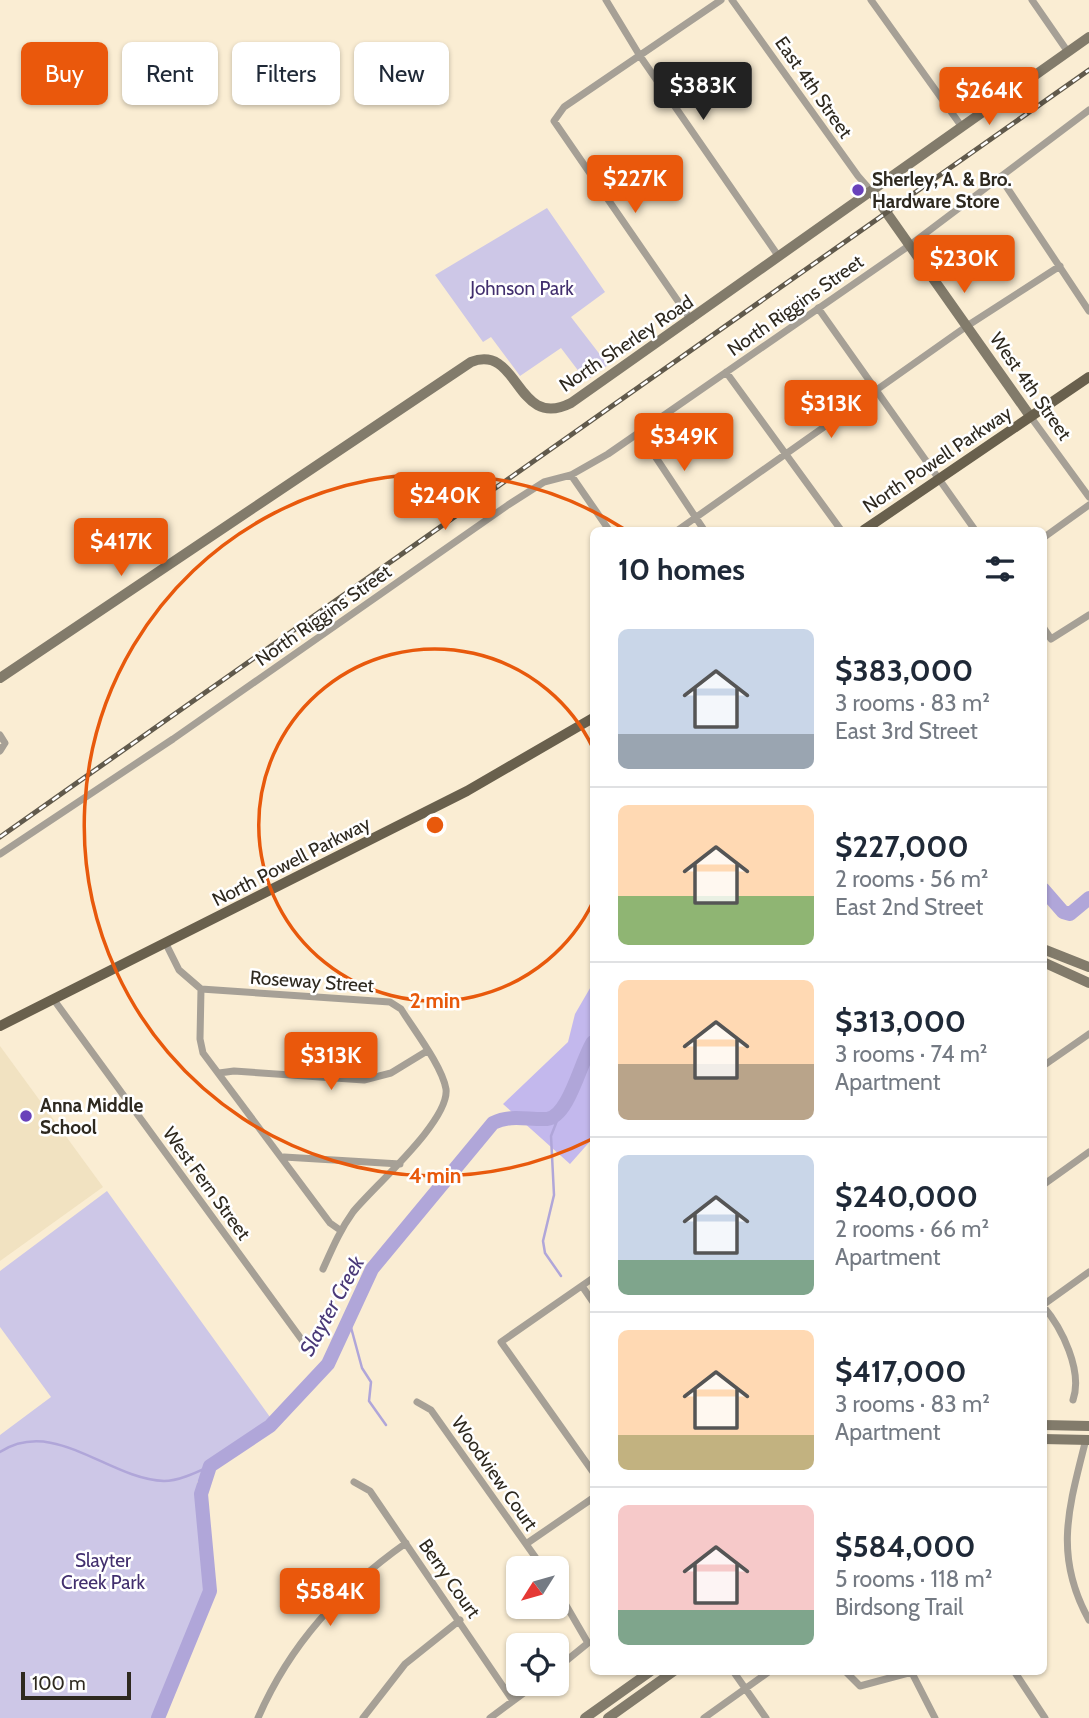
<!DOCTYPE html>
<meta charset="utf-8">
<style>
:root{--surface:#fff;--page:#f2f2f3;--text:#1f2937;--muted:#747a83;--line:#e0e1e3;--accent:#ea580c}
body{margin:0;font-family:Cabin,sans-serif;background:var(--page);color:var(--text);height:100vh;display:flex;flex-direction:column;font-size:26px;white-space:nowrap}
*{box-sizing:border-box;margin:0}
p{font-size:23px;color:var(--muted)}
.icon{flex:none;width:38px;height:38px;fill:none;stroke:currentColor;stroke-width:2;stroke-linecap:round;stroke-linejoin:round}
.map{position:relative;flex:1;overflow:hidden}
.side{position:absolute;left:590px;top:527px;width:457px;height:1148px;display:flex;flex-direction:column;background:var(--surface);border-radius:10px;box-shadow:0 2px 5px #0004}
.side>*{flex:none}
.banner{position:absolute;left:21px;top:42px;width:464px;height:63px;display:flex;gap:14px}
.needle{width:46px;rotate:233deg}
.tools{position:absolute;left:506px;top:1556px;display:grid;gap:14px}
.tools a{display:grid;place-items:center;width:63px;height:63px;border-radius:10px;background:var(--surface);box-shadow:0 2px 5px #0004;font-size:35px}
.scale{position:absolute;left:21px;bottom:18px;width:110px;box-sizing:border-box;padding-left:7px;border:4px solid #2e291f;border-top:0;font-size:19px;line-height:24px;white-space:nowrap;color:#2e291f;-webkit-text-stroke:5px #fff;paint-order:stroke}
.price{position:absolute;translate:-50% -60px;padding:0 16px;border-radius:7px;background:var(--accent);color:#fff;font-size:23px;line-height:46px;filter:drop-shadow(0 2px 4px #0008)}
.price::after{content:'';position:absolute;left:50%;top:42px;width:21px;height:16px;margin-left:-10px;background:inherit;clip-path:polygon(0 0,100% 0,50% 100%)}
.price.active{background:#222;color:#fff}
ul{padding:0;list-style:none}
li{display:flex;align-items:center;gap:21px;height:175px;padding:0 28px}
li+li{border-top:2px solid var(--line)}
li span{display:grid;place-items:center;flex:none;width:196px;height:140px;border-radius:10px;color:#555}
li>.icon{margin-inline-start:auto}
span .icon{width:84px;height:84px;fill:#fffc;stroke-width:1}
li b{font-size:30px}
h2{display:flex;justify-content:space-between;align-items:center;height:84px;padding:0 28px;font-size:30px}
.tag{padding:0 24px;border-radius:10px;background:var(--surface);box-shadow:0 2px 5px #0004;font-size:24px;line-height:63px}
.tag.active{background:var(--accent);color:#fff}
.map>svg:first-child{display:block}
</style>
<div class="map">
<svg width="1089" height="1718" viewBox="0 0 1089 1718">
<rect width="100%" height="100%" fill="#faedd3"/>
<path fill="#f1e2c1" d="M0,1046L103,1187L0,1261Z"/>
<path fill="#cdc7e7" d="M547,208L605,292L571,317L608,365L586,381L561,348L520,376L491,337L483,342L435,275Z
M107,1191L270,1417L197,1482L208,1586L153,1718H0V1435L51,1397L0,1327V1271Z"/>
<path fill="#c3b8ed" d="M593,983V1138L570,1164L503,1104L568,1042L575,1014Z"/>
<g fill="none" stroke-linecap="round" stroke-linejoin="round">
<path stroke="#b0a6d9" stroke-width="2.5" d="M560,1113L551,1136L554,1195L543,1241L545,1253L561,1276
M349,1320L362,1368L371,1382L369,1401L386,1425
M0,1452C55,1417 108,1479 164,1481C179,1481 197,1472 210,1466"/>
<path stroke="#b0a6d9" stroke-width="14" d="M1043,889L1063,912L1070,914L1089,898
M158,1718L210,1591L201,1494L210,1466L270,1426L328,1364L372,1269L493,1123C511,1114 528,1120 547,1119C569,1117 581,1060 593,1042"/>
<path stroke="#a6a096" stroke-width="7" d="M606,0L640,56L779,257
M732,0L858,176L872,192
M871,0L962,127
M1032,0L1068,52
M1000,177L1089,311
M818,308L975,530
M691,320L554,121L564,107L721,0
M726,372L841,530
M1030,416L1089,497
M639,432L704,530
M571,475L609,530
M678,530L967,326L1060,266
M1043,538L1089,505
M1043,627L1051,639L1089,615
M0,735L5,743L0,751
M0,854L173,739L508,505L544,482L571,475L608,454L910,245L1089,110
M166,944L179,970L201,989L200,1039L203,1053L330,1223L340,1230
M201,989L390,1002L401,1009C414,1030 442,1066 446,1089C450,1121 373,1187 353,1212C340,1230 332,1249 323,1269
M54,1000L310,1351
M1043,1066L1089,1034
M219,1073L234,1071L364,1080L391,1073L427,1051
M284,1157L400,1164
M1043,1185L1089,1152
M593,1278L501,1342L593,1472
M582,1286L593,1302
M1043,1305L1089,1272
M1043,1306C1062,1328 1083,1371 1073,1400
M417,1402L431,1410L543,1568
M1086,1439C1069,1507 1053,1555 1089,1620
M354,1482L370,1491L513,1701
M526,1544L593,1498
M556,1588L588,1643L556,1669
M733,1671L766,1718
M845,1671L860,1686L912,1672
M911,1671L935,1718
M1014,1671L1045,1718
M258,1718C290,1644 341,1589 406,1543
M363,1718L405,1664L460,1620
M490,1718L536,1684
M704,1718L770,1671"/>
<path stroke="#827b6b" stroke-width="10" d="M872,192L1030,416
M0,678L471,362C520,343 515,431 571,403L1089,37
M1043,949L1089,967
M1043,962L1089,983
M1043,1425L1089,1426
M1043,1439L1089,1440
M585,1718L651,1671
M608,1718L674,1671"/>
<path stroke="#69604d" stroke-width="10" d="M864,530L1089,377
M0,1026L467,791L593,718"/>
<g stroke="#615a4c" stroke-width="5">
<path id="rail" d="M0,837L1089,70"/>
</g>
<use href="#rail" stroke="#fff" stroke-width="2.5" stroke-dasharray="8" stroke-linecap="butt"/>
</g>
<g fill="none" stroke="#e8590c" stroke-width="3.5">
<path d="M593 902A176 176 0 1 1 593 748"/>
<path d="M592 1139A351 351 0 1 1 624 529"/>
</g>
<g fill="#6941ba" stroke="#fff" stroke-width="2.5">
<circle cx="858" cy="190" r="7"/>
<circle cx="26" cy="1116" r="7"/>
</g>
<g text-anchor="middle" stroke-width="5" stroke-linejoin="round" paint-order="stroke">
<g font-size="19" fill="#2e291f" stroke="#fff">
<text transform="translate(814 87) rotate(55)" y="7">East 4th Street</text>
<text transform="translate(795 305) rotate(-35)" y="7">North Riggins Street</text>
<text transform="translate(626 343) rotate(-34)" y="7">North Sherley Road</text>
<text transform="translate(1031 386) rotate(55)" y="7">West 4th Street</text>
<text transform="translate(937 459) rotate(-34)" y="7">North Powell Parkway</text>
<text transform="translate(323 615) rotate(-35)" y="7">North Riggins Street</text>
<text transform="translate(291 861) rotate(-27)" y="7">North Powell Parkway</text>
<text transform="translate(312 981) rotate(4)" y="7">Roseway Street</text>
<text transform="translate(207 1183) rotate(54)" y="7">West Fern Street</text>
<text transform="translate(495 1473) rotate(55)" y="7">Woodview Court</text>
<text transform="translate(450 1578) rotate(55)" y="7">Berry Court</text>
</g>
<g font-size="19" font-weight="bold" fill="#2e291f" stroke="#fff" text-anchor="start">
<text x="872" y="186">Sherley, A. &amp; Bro.<tspan x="872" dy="22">Hardware Store</tspan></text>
<text x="40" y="1112">Anna Middle<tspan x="40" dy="22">School</tspan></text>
</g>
<g font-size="19" fill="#422f6e" stroke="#fff">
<text x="522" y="295">Johnson Park</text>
<text x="103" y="1567">Slayter<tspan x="103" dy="22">Creek Park</tspan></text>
</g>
<g font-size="21" font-style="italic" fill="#4a3978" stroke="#fff">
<text transform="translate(332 1306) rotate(-61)" y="7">Slayter Creek</text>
</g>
</g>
<circle cx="435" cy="825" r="10" fill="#e8590c" stroke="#fff" stroke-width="3.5"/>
<g font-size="21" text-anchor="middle" font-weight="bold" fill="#e8590c" stroke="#fff" stroke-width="5" stroke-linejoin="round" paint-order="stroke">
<text x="435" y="1008">2 min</text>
<text x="435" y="1183">4 min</text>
</g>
</svg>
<div class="tools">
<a><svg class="needle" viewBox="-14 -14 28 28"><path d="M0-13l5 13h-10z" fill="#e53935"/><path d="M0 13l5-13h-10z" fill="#747a83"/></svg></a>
<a><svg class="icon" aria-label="locate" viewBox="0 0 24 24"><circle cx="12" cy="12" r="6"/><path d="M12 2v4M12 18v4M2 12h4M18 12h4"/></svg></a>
</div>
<div class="scale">100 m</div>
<b class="price active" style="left:703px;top:122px">$383K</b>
<b class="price" style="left:989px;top:127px">$264K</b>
<b class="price" style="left:635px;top:215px">$227K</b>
<b class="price" style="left:964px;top:295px">$230K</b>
<b class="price" style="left:831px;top:440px">$313K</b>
<b class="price" style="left:684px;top:473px">$349K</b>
<b class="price" style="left:445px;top:532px">$240K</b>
<b class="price" style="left:121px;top:578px">$417K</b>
<b class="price" style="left:331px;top:1092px">$313K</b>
<b class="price" style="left:330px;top:1628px">$584K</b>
<div class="banner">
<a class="tag active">Buy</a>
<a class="tag">Rent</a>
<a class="tag">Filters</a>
<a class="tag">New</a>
</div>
<section class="side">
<h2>10 homes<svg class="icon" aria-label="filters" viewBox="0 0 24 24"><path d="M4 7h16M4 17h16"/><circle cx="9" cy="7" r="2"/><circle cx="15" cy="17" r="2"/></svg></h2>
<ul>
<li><span style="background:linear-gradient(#c9d6e8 75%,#9aa5b1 0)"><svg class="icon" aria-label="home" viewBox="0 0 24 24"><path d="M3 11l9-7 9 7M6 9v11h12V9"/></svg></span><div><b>$383,000</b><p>3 rooms · 83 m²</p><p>East 3rd Street</p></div></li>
<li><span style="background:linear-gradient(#ffd9b3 65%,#8fb573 0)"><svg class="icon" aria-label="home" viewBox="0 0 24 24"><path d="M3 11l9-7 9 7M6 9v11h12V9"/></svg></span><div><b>$227,000</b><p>2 rooms · 56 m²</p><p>East 2nd Street</p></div></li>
<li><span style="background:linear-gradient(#ffd9b3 60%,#b9a48a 0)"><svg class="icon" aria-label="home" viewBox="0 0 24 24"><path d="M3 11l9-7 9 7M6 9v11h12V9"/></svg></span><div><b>$313,000</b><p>3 rooms · 74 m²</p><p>Apartment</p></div></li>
<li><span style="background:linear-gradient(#c9d6e8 75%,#7fa58c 0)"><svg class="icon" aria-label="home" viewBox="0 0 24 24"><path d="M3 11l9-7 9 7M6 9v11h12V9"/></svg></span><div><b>$240,000</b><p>2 rooms · 66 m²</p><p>Apartment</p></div></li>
<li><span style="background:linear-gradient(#ffd9b3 75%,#c2b280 0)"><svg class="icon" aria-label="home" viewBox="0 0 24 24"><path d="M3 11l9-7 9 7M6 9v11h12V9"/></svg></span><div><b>$417,000</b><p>3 rooms · 83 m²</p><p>Apartment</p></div></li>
<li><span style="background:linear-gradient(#f6c9c9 75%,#7fa58c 0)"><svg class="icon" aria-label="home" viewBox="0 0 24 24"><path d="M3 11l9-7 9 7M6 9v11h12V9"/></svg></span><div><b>$584,000</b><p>5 rooms · 118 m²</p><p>Birdsong Trail</p></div></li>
</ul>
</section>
</div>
